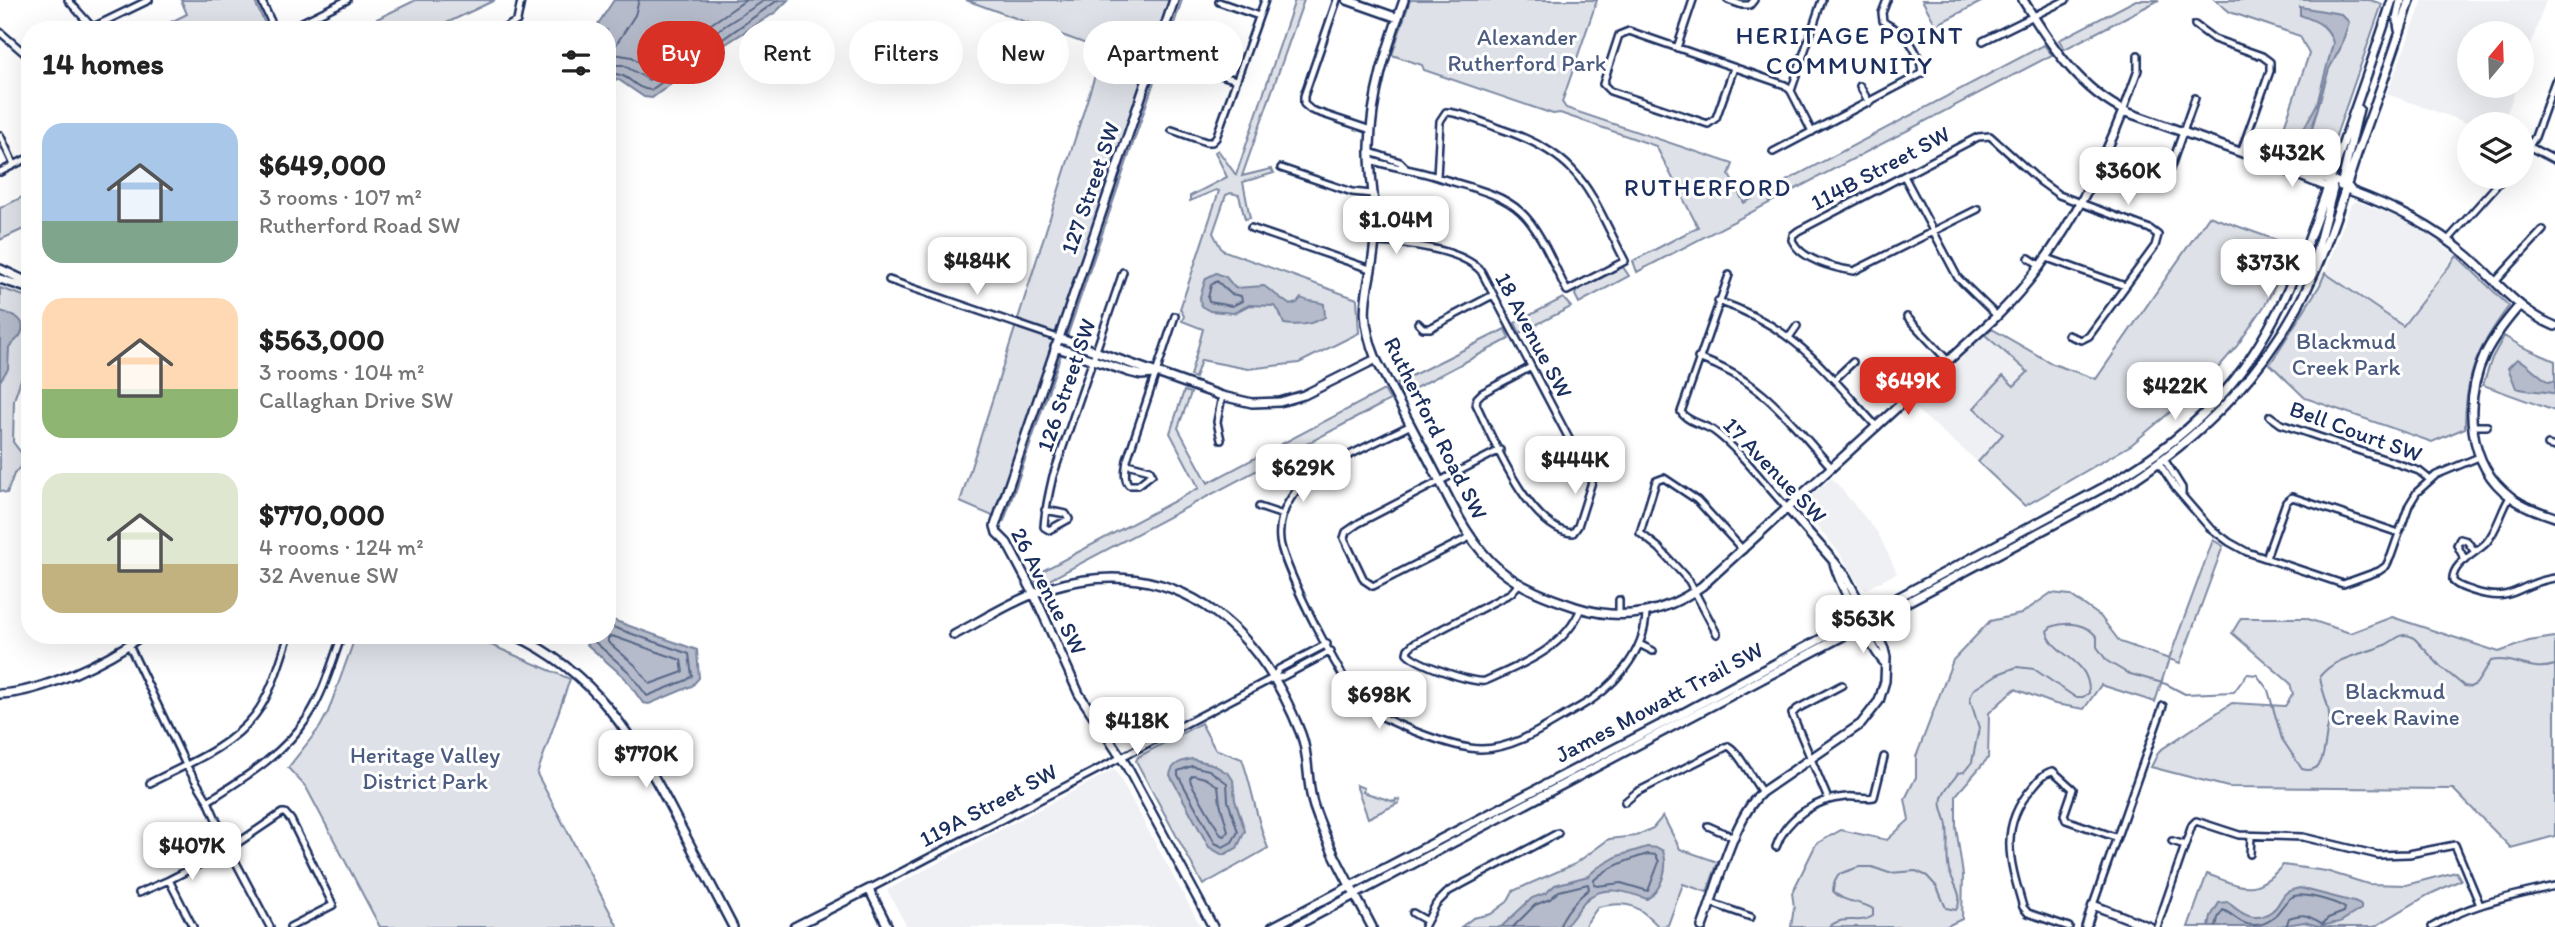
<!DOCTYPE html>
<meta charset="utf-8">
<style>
:root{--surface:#fff;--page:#f2f2f2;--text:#222;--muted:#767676;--accent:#d93025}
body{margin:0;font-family:Itim,sans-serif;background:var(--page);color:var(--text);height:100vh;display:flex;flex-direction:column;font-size:26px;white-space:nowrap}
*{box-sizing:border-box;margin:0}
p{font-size:23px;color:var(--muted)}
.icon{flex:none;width:38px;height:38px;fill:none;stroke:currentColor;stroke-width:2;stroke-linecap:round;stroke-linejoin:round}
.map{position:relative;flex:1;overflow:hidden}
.details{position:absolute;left:21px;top:21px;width:595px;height:623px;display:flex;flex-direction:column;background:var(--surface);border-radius:28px;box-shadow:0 7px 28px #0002}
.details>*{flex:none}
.hud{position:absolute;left:637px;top:21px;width:665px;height:63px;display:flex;gap:14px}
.needle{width:46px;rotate:19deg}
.tools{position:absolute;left:2457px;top:21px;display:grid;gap:14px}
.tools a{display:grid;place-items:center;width:77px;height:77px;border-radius:50%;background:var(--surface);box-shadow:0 7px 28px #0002;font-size:35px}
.price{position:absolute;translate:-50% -60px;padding:0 16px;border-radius:14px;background:#fff;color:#222;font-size:23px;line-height:46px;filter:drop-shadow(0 2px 4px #0008)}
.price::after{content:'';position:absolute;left:50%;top:42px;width:21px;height:16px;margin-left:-10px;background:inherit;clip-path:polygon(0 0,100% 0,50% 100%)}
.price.active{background:var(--accent);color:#fff}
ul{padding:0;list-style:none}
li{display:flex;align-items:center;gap:21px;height:175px;padding:0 21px}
li span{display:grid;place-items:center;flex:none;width:196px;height:140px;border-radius:21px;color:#555}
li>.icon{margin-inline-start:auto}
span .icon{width:84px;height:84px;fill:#fffc;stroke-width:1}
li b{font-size:30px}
h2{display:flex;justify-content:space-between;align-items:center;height:84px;padding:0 21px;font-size:30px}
.pill{padding:0 24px;border-radius:32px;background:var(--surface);box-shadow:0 7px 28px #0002;font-size:24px;line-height:63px}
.pill.active{background:var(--accent);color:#fff}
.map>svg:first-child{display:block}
</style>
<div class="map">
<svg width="2555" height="927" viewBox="0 0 2555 927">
<rect width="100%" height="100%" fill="#fff"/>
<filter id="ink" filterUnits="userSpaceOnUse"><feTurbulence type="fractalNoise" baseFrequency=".0143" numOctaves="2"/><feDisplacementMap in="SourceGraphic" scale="14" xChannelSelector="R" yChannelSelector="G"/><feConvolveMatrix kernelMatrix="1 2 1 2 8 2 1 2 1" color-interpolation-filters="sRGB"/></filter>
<g filter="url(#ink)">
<path fill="#eff0f4" d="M2423,0H2546L2522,71V33H2469V86H2517L2503,124H2470L2387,94Z
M2356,201L2397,217L2424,232L2457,256L2403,326L2325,273L2351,204Z
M1985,335L2028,372L2014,386L2003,376L1974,408L2004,434L1978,462L1911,405Z
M1832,478L1878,533L1897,573L1866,589L1861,588L1839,552L1801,509L1803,502Z
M1115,769L1201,927H907L887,890Z"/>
<path fill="#dee1e7" stroke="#7c88a2" stroke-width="2" d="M181,0H254L268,30H155L187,14Z
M416,0H495L432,30H354Z
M966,0H1182L1004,521L960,502L1103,50Z
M1295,0H1304L1242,176L1271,169L1274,173L1243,182L1250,218L1245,219L1239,195L1231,193L1226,195L1213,233L1222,250L1357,299L1359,333L1299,363L1248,369L1201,360L1195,378L1190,376L1203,329L1182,321L1184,316L1180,309L1219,191L1216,190L1190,201V196L1227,177L1215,152L1218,150L1236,175Z
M1410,0H1597L1562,102L1566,108L1733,164L1729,175L1744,203L2044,45L2052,55L1637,272L1633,261L1698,227L1656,146L1560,113L1553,114L1424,70L1422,65L1392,55Z
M1922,0H1985L1936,25Z
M2136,0H2159L2065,49L2059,40Z
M2215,0H2370L2382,4L2325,167L2317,169L2274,156L2309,54L2300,36L2230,12Z
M30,193V226L0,240V208Z
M2209,216L2296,247L2265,305L2237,346L2206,382L2131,445L2025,506L1978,462L2003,434L1974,408L2003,376L2014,386L2028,372L1985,335L1992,329L2053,364L2096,379Z
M2457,256L2509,306C2478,347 2465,375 2465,428L2432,442L2305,398L2270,364L2320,285L2325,273L2403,326Z
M1623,267L1629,276L1579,303L1575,295L1577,290Z
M0,288L30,298V353L14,400L13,442L25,458L22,465L14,474L7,493L0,491Z
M1563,298L1571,307L1520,333L1515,323Z
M1505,329L1509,339L1402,395L1397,383Z
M2504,336L2523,347L2555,361V411L2483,385L2492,358Z
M1384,390L1390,400L1038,586L1033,576L1199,488L1170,433L1184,391L1191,393L1178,428L1208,483Z
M2213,540L2223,546L2180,663L2169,659L2155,702L2101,685L2084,709L2055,704L2015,689L1989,713L1988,758L1956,795V827L1963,875L1962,919L1945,927H1791L1794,907L1792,893L1816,844L1841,830L1887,840L1909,820L1905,799L1916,777V757L1953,660L1990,621L2021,614L2051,593L2070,595L2100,616L2120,642L2169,659Z
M2392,617L2499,652L2529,641L2555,637V836L2511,848L2453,789L2228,787L2151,767L2159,751L2232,703L2285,706L2293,694L2290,683L2232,633L2241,618H2305L2350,633Z
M356,635H468L570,679L537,774L618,927H380L306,787L288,768L320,727L328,712Z
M1201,723L1215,749L1242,759C1253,789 1256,819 1268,848L1203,885L1136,761L1138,757Z
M1356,785L1364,788L1363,792L1395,802L1396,799L1400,800L1399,803L1368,818Z
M1663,816L1680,849L1718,862L1707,892L1683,884L1668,925L1659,927C1638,905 1629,900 1598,907L1584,927H1461L1473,918L1491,914L1507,902L1513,891L1575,864L1609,839L1636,836L1653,828Z
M2283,865L2326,871L2368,884L2406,885L2456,872L2461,880L2428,895L2374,927H2188L2207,874C2243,887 2254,897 2283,865Z"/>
<path fill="#b5bbca" stroke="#77839f" stroke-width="2" d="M614,0H788L776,12L721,47L652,98L644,97L619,80L607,79V30H594Z
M2300,7L2341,14L2349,22L2340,49L2329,69L2311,132L2307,135L2303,132L2304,128L2317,104L2333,43C2329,25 2316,21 2300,15Z
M1216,273L1226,277L1235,288L1264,286L1290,305L1297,303L1301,298C1308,302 1316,301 1324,304L1325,317C1312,325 1298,326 1284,324L1279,311L1274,306L1249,305L1234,313L1210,311L1201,306L1200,297L1206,278Z
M0,311C11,314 28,318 21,334C19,339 13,342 9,347L8,369L0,381Z
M2517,359L2525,363L2548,382L2555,381V394C2542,390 2529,392 2516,388L2508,368Z
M607,618L697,650L699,678L692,686L649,704L643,703L624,677L576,635H607Z
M1192,759L1212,764L1229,774L1233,780L1235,800L1245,831L1237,848L1223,855L1209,847L1170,775C1172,763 1182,761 1192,759Z
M1647,847L1658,848L1663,851C1669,867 1662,890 1647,899C1628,892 1602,883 1585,901C1577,910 1573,920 1564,927H1501L1532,898L1546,893L1555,885L1588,876L1597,868L1618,856Z
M2300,888L2354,902L2361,905V909L2340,922L2319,926L2304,922L2275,927H2209L2211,916L2219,903L2228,902C2241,914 2255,924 2272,911C2285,901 2277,892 2300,888Z"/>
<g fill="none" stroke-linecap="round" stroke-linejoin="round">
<path stroke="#596789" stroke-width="2" d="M639,0L635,15L612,51L614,54L632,57L647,68L746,0
M607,65H623L649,80L712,34L765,0
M607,74C632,72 630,88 651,90L778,0
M1217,281L1231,294L1241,296L1242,301L1232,306L1209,302L1208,298L1211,285Z
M587,635L629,672L647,696L687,680L692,676L689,654L607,625
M612,636L681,660L683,672L650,684L635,665L608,642V638Z
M1192,766L1209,770L1227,783L1228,801L1238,832L1232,842L1223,847L1215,843L1178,775V771Z
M1193,775L1205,778L1218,786L1220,803L1228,831L1225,836L1221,835L1191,783L1190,778Z
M1648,854L1656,855L1659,862L1648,891L1621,883L1597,886L1594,884V880C1609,866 1629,860 1648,854Z
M1513,927L1535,905L1550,899L1559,891L1588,884L1589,889C1579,897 1562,914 1560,927
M2216,927L2218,918L2223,910C2233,914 2241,925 2253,925C2278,925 2278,905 2292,897C2301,891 2336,902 2345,908L2344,912L2328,918L2323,924C2309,917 2307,912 2289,918L2286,927"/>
<path stroke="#77839f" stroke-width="2" d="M1829,927C1846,913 1858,926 1873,916V909C1860,900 1844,904 1833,891L1834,883L1839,874L1859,867H1872L1889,873L1916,871L1927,876L1937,887L1946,908L1956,910C1965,896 1953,884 1949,870C1945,854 1950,836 1946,821C1944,812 1939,804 1943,795C1946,787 1954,780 1958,773L1964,772L1972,762L1979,728L1970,699L1973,690L1998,674L2017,667L2034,669L2075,697H2083L2089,693C2090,657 2053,657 2047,631L2051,627C2067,621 2086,623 2097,637V647L2107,661L2127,673L2166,684L2185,694L2234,692L2247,674L2257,675L2268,690L2282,739L2302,769C2325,776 2324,747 2327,731C2328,725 2330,720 2329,714C2328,701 2321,690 2320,676C2337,656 2362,655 2385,645C2392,642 2398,635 2405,635C2410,635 2412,637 2415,639L2441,667L2464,686L2470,687L2476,684L2491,661C2515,656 2528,673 2555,665"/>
<g stroke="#1b2f5e" stroke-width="10">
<path id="street" d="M68,0L92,27
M261,0L275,30
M1337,0L1304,96V104L1311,110L1371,130
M1728,0L1742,5H1750L1754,0
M1219,2L1259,16
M2195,25L2214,39L2262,56L2270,62V71L2241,152
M87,30L149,0
M286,30L347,0
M501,30L517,21L521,1
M0,32L30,58
M1983,41L2066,0
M1677,48L1693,0
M1194,66L1236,80
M1734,68L1716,118L1708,124L1610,91L1603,84L1619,35L1629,31L1785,85L1791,91L1812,132
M1860,86L1869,103
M1791,91L1822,0
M2123,111L2138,70V55
M1172,130L1206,142H1212L1216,138L1265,0
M0,135L14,165
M2530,147L2555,160
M1370,152L1400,162L1405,167
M1773,152L1921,74C1924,63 1911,41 1902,33C1896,28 1889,27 1883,21L1882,13L1887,0
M2522,157L2535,137L2555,81
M1370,160C1393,168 1414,169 1437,177C1464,186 1500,192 1521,212C1540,229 1555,268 1567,291L1625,261C1587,187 1582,156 1498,128C1482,122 1463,113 1446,112L1440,121L1437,177
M1281,168L1352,192L1372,194
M2170,169L2195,98
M0,172L30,157
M1904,176L1958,278L1997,316
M1978,209L1854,271C1834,268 1801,260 1792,240L1793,235L1798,231L1978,137L1990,136L2041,182L2059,195L2150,229L2158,235L2155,246L2089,336L2081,340L2068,335
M1251,228L1370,269
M1375,233L1399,236L1416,243
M2448,240L2504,177
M1375,242C1404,243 1460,248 1481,271L1577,454L1596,469L1578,526L1573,533C1530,531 1493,439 1476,404L1477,398L1482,393L1531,367
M2029,258L2041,266
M2047,258L2125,286
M1729,275L1681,412C1687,422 1704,424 1714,431C1739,449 1766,486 1788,509
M889,280L1058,338
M2495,282L2543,230
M1718,301C1795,327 1824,370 1877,427
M1907,317L1948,361
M1418,323L1423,328H1430L1493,295
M1790,336L1797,326
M1698,358C1762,380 1789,420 1832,468
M1834,380L1853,362
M2270,416L2281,424L2419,471L2429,479
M1411,425C1382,440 1315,468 1296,491C1285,505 1278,522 1280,540C1282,565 1344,687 1363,704C1383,722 1455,749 1481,749C1516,749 1549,724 1578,708C1612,690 1645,653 1646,613
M2473,426H2487
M1221,440L1217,422L1222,396
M2548,445L2555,447
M2164,459L2182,488V494
M2159,463L2177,490L2209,527L2229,542L2247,552L2343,584L2379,571L2386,566L2391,556L2409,505L2417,492L2436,475L2479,457
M1127,464L1150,470L1152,474L1138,485H1129C1123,479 1126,468 1127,460L1175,316
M2510,497C2501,511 2497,531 2486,543C2475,554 2451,564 2453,581C2458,587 2465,588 2473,591C2515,605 2517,583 2555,578
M1259,507L1283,515
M1045,510L1066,514L1069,519L1049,530L1044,527C1045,509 1049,493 1053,476L1123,272
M1470,537L1373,586L1364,580L1344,538L1346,532L1359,523L1500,450
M2266,558L2286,502L2292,497L2399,533
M2465,560L2457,545L2460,539L2467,541L2475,552
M1519,584L1511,593L1413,644L1408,649L1407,653C1417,664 1471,683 1485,681C1521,665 1566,648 1581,608
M1619,600V615
M1717,634L1689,581L1659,548L1640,533L1656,481L1664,478L1697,500L1743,550
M1639,644L1653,651
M129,645L186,765L208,801L229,849L270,927
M1273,678L1279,669L1327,644
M150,783C185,765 230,748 255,715C272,693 280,661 289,635
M1828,799L1792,714L1797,709L1842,685
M208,801C244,778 284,754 308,717C324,692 332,662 342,635
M1625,802L1637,792L1728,746C1738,750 1753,781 1762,792
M1708,826L1735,838
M2172,841L2185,845
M1776,847C1786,818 1815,799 1846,797C1855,796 1865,799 1874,797L1884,757
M2250,854L2251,837
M869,889L1273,678L1282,677L1331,651
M139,893L169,880
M1711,903L1751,917
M2093,905L2163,706
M1413,913L1427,921
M193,927L169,880L229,849L282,813H285L291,820L333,905L290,927
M1424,927L1436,904L1449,891L1558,833
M2069,927L2028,913L2023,907C2010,862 1998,827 2032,788C2038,781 2044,772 2053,771L2073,789L2064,815L2066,820L2115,837
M2157,927L2192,825L2196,821L2239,835L2303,837L2378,855L2409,854L2455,845L2480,905
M2432,927C2469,904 2513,896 2555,886"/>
</g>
<g stroke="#1b2f5e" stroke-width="12">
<path id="secondary" d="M1174,0L995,526L997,533L1007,543L1034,594L1079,694L1126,765L1213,927
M1347,0L1398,18
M1404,0C1387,48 1371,95 1370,147C1369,177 1377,208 1375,238C1372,290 1354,304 1376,359C1395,396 1414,432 1433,468C1452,504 1468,543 1500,570C1523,589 1549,598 1576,607C1623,622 1663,614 1702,586L1997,316C2055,258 2094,186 2123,111
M2023,0C2050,44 2080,91 2129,113L2268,162L2341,183L2347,185L2351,191
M2399,30L2397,18L2401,0
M2278,167L2332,189
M2341,186L2359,109
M2351,191C2394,207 2433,226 2468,256C2497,281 2518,311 2555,326
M0,269L30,283
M2311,273L2333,189L2331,180
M0,279L30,289
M2519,306C2506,321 2494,336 2485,354C2463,401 2467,465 2511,497C2524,507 2540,512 2555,517
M1058,338L1222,396L1252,403L1280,402L1304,395L1376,359
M1055,347L1129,372L1141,375L1155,374
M1834,563C1838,580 1872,650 1884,662
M514,635C596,672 634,738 674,814C693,851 713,889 733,927
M954,635C984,619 1016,599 1049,588C1172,551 1258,623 1301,734C1310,757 1306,783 1314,807C1328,848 1352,888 1372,927
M0,694C44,692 107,661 143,635
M794,927L869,889L888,927
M1272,927L1681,714L2106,486C2151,460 2192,430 2226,390C2282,325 2309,241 2337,161C2355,108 2375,54 2392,0
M1294,927L2113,493C2204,437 2274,366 2317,267C2333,229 2345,190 2358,151C2376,101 2395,51 2410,0
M1702,927C1717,888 1733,819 1762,792L1861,724L1879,701L1885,681L1886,657L1884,649L1844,573L1788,509
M2086,927L2093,905L2150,927"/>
</g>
<use href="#street" stroke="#fff" stroke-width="5"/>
<use href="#secondary" stroke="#fff" stroke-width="7"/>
</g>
</g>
<g text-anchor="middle" stroke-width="6" stroke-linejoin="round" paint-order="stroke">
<g font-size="23" fill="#4c5c80" stroke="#fff">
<text x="1527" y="45">Alexander<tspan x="1527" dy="26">Rutherford Park</tspan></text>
<text x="2346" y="349">Blackmud<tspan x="2346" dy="26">Creek Park</tspan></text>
<text x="2395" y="699">Blackmud<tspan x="2395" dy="26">Creek Ravine</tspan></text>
<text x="425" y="763">Heritage Valley<tspan x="425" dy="26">District Park</tspan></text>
</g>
<g font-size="23" fill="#1b2f5e" stroke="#fff">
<text transform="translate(1880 168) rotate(-28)" y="8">114B Street SW</text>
<text transform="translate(1090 188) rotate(-71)" y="8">127 Street SW</text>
<text transform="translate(1534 335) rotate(62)" y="8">18 Avenue SW</text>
<text transform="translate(1066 385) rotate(-71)" y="8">126 Street SW</text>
<text transform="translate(1436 428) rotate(63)" y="8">Rutherford Road SW</text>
<text transform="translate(2356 431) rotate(20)" y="8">Bell Court SW</text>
<text transform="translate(1775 470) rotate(46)" y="8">17 Avenue SW</text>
<text transform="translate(1049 591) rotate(63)" y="8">26 Avenue SW</text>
<text transform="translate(1659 702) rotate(-28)" y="8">James Mowatt Trail SW</text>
<text transform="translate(988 805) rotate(-28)" y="8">119A Street SW</text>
</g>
<g font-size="24" letter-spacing="2" fill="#1b2f5e" stroke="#fff">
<text x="1708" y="196">RUTHERFORD</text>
</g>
<g font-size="26" letter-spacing="2" fill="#1b2f5e" stroke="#fff">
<text x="1850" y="44">HERITAGE POINT<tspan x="1850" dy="30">COMMUNITY</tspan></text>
</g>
</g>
</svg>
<div class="tools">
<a><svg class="needle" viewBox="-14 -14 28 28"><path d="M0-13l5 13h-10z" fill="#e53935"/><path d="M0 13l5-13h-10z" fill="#767676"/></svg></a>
<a><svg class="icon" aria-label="layers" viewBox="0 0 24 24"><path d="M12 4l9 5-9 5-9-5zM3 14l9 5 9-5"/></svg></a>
</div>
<b class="price" style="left:2292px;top:189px">$432K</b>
<b class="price" style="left:2128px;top:207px">$360K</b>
<b class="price" style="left:1396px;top:256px">$1.04M</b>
<b class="price" style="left:977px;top:297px">$484K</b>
<b class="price" style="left:2268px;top:299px">$373K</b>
<b class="price active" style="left:1908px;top:417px">$649K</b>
<b class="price" style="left:2175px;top:422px">$422K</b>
<b class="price" style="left:1575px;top:496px">$444K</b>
<b class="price" style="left:1303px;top:504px">$629K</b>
<b class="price" style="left:1863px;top:655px">$563K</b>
<b class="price" style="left:1379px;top:731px">$698K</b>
<b class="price" style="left:1137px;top:757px">$418K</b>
<b class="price" style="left:646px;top:790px">$770K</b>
<b class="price" style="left:192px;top:882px">$407K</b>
<div class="hud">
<a class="pill active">Buy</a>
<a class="pill">Rent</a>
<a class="pill">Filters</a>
<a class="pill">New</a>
<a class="pill">Apartment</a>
</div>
<section class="details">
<h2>14 homes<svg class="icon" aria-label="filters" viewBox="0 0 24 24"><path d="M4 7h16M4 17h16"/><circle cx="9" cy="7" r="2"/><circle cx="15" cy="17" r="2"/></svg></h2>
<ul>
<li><span style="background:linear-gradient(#a9c7e8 70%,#7fa58c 0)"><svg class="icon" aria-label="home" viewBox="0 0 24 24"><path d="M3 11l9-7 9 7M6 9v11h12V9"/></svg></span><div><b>$649,000</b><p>3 rooms · 107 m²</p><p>Rutherford Road SW</p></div></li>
<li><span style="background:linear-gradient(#ffd9b3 65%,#8fb573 0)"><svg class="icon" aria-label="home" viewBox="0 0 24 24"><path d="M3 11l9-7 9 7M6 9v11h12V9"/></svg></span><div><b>$563,000</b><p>3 rooms · 104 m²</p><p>Callaghan Drive SW</p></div></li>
<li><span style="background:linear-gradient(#dfe7d0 65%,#c2b280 0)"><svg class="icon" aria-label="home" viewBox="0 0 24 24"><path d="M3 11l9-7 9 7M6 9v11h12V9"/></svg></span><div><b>$770,000</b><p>4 rooms · 124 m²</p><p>32 Avenue SW</p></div></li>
</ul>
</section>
</div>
